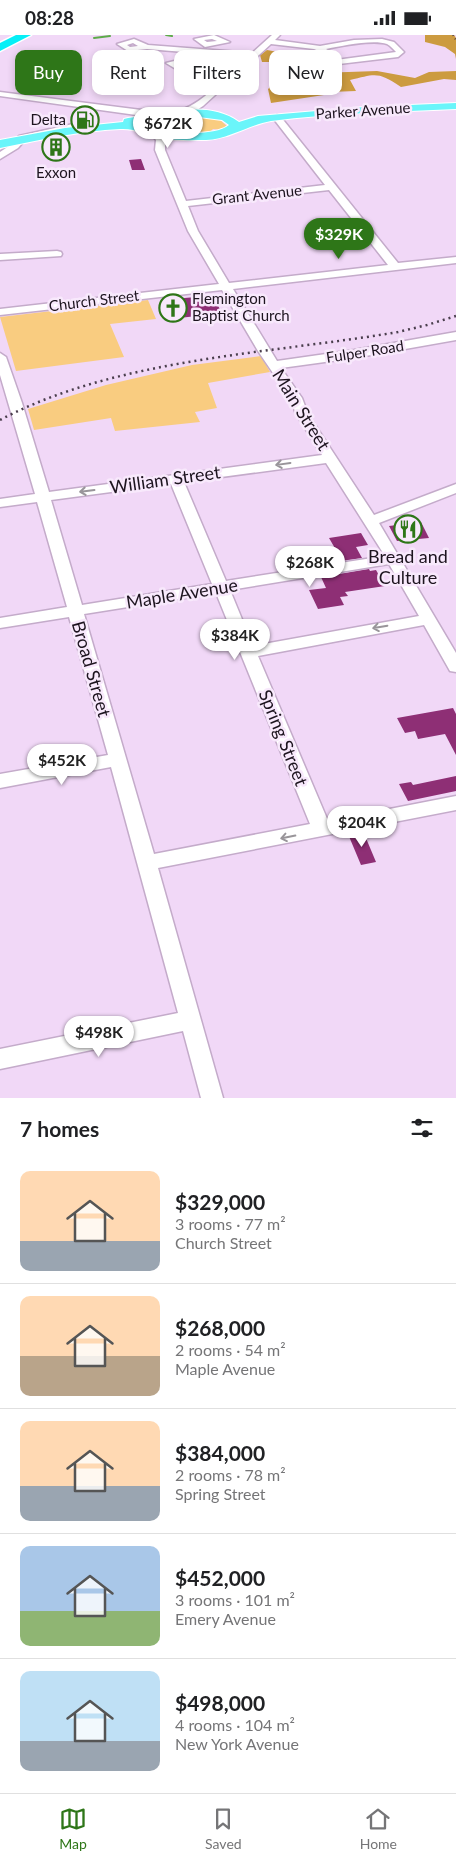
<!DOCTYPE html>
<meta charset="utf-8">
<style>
:root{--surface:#fff;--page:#f2f2f2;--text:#202124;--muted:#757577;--line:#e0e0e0;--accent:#2e7618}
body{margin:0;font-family:Lato,sans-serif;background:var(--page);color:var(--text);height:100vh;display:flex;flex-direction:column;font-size:19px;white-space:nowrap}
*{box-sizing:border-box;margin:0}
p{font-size:16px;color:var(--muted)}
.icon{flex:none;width:28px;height:28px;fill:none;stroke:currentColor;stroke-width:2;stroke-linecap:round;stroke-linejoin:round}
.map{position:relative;height:1063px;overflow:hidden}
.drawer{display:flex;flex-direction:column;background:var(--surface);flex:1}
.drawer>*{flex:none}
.hud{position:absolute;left:15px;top:15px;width:426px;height:45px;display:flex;gap:10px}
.price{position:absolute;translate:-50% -42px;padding:0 11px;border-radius:18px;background:#fff;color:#222;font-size:16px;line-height:32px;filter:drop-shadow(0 1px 2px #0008)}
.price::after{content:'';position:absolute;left:50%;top:30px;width:15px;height:11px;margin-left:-8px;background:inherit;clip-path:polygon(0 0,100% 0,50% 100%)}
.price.active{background:var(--accent);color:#fff}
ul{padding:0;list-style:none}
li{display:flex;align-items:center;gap:15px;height:125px;padding:0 20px}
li+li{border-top:1px solid var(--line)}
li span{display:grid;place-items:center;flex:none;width:140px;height:100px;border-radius:10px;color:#555}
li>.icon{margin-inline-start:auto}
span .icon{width:60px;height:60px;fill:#fffc;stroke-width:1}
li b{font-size:21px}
h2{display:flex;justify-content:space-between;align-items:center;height:60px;padding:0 20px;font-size:21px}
.chip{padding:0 18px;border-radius:10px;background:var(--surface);box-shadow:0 2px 8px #0003;font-size:18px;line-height:45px}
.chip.active{background:var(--accent);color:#fff}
.status{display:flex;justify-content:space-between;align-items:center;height:35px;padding:0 25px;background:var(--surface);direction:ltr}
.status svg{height:14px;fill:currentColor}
.dock{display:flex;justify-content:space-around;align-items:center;height:70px;border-top:1px solid var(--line);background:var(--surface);font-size:14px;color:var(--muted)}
.dock a{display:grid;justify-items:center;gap:2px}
.dock .active{color:var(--accent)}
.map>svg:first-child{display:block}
</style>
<div class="status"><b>08:28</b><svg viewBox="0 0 49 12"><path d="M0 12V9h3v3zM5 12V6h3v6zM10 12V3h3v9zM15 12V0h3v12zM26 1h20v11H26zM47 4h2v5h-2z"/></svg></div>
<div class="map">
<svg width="456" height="1063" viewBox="0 0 456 1063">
<rect width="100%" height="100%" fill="#f1d8f7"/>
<path fill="#f9cc80" d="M198,81L220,85L227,91L223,95L213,94L209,98L178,99L154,94L151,91L157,89L153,87L158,85Z
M148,265L156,284L110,289L124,322L16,336L0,282Z
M261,321L270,337L208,348L217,373L195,377L200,387L115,396L111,383L34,395L28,374L106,350L192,330Z"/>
<path fill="#cc9b40" d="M425,0H454L456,3V24L455,19L445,12L425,7Z
M267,15L300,21L319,38L377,36L415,43L429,37L456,36V45L444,44L401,52C378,36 375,39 350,45L356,56L330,57L324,60L271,68L268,54L283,41L299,33L293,27H262L260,20Z"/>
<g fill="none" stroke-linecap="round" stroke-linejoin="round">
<path stroke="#5daa4a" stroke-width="2" d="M166,0L172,1
M94,3L110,1"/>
</g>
<path fill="#8e2f75" d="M141,124L145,135H132L129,125Z
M208,261H213L225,284L209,286L206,280L170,284L161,265Z
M421,487L429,503L397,506L389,491Z
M361,498L368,510L356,512L362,523L306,531L301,521L336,515L329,503Z
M369,534L370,536L376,535L385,551L345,557L348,561L340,562L344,570L318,574L309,555L326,553L321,542Z
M453,673L456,679V720L445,699L418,704L415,696L405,698L397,683Z
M456,741V756L408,766L399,749L411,747L413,750Z
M363,796L376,827L361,830L348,799Z"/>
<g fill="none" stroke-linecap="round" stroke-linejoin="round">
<g stroke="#c4abca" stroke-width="3">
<path id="minor" d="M214,0L230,7L205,12L194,4ZM212,4L217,6L207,7L204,5Z
M272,0H280L275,5L320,11L354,5L382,4L394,7L404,17L398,22L339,29L335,27L336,25L396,17C393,14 391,11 387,9C373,4 341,11 326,14L333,18L329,20L314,14L271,9L203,71C194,77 186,82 175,81V77C203,70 226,41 247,22L147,14L128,16L117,9L134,4L148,10L252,18ZM133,8L138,11L130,12L127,10Z
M191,22L202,29V33L176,34L166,28ZM189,27L192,29H177Z
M0,57L165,78L169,81L165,84L0,61Z
M277,80L280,81L398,228L456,222V228L233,254L277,326L354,315L456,297V305L354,323L281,333L302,363L308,379L374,480L456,449V458L379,488L456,618V637L450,636L424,590L258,621L328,786L456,761V775L158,833L223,1063H201L183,996L0,1034V1014L178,978L111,732L0,753V739L108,720L69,582L0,593V583L67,572L37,467L0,472V464L35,459L0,340V318L6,322L22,368L49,457L322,420L296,379L290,363L258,316L222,255L0,280V274L219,249L188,196L155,115L156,105L150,98L151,96H157L165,104V115L186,166L325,150L273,83ZM329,155L388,230L229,248L198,196L188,171ZM326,428L385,521L226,546L184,447ZM171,449L212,549L82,570L51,465ZM389,529L419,581L253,611L230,555ZM216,558L310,789L154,819L84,579Z
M73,89L77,92L76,94L25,105L18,113L0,124V117L12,109L19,101Z
M57,216L61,217L62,219L61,221L0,225V219Z"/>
</g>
<g stroke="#fff" stroke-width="2">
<path id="major" d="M456,68V74C395,77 332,78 271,86C248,90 229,104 206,105C193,105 177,106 164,103C149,100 135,93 120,94C80,96 39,105 0,113V105L65,93L123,87L124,84L128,83C163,79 208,64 239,87L258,81L364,72ZM199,82L222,85L229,90C218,100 181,99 166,96C157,95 148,91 139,88Z"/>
</g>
<g stroke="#fff" stroke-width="3">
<path id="highway" d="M16,0H31L0,16V8Z"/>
</g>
<use href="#minor" fill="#fff" fill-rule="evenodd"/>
<use href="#major" fill="#6af5fa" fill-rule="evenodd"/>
<use href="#highway" fill="#06eff7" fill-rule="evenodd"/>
<path stroke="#4a3e4d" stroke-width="2" stroke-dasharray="1 3" stroke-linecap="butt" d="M453,0L456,5"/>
<path stroke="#4a3e4d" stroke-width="2.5" stroke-dasharray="2 4" stroke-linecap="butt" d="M0,385C117,323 269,319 398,297L427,290L456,281"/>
</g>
<defs><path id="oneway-shaft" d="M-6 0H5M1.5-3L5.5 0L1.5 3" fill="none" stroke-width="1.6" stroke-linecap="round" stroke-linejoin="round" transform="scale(1.25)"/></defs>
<g stroke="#99959a">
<use href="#oneway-shaft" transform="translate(283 429) rotate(172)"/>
<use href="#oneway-shaft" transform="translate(87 456) rotate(173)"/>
<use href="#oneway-shaft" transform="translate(380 592) rotate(170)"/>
<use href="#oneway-shaft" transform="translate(288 802) rotate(169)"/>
</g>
<defs>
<g id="fuel-ring" transform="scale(1.4375)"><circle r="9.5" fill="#f8e9fc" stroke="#2e7618" stroke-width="1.5"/><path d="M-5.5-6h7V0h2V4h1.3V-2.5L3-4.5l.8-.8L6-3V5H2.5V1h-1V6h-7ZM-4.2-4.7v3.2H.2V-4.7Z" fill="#2e7618"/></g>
<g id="building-ring" transform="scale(1.4375)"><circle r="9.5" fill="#f8e9fc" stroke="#2e7618" stroke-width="1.5"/><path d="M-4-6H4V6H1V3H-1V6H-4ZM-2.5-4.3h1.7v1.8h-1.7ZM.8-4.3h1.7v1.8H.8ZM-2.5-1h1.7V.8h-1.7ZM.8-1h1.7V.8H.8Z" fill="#2e7618"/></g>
<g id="church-ring" transform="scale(1.4375)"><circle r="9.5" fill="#f8e9fc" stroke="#2e7618" stroke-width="1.5"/><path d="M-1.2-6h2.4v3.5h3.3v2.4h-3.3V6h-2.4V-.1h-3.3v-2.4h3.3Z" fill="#2e7618"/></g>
<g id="restaurant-ring" transform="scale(1.4375)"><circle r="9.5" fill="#f8e9fc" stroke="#2e7618" stroke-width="1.5"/><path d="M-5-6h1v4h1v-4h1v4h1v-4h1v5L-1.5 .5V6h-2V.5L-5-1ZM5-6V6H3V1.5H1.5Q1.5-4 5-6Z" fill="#2e7618"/></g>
</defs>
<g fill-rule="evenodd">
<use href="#fuel-ring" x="85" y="85"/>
<use href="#building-ring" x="56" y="112"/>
<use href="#church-ring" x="173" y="273"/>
<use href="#restaurant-ring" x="408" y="494"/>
</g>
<g text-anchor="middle" stroke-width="5" stroke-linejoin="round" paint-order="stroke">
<g font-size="15" fill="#1d141f" stroke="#f8e9fc">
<text transform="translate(363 76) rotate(-4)" y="5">Parker Avenue</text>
<text transform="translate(257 160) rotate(-6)" y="5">Grant Avenue</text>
<text transform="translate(94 266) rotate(-7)" y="5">Church Street</text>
<text transform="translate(365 317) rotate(-9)" y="5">Fulper Road</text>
</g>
<g font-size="15" fill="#1d141f" stroke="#f8e9fc" text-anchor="end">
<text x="66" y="90">Delta</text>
<text x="56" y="143" text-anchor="middle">Exxon</text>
<text x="192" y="269" text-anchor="start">Flemington<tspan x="192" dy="17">Baptist Church</tspan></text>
</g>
<g font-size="18" fill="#1d141f" stroke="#f8e9fc">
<text transform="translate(301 375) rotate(58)" y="6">Main Street</text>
<text transform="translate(165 445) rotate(-8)" y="6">William Street</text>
<text transform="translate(182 559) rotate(-9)" y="6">Maple Avenue</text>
<text transform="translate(91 634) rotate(74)" y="6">Broad Street</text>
<text transform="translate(283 703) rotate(68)" y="6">Spring Street</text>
</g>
<g font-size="18" fill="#1d141f" stroke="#f8e9fc">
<text x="408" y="528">Bread and<tspan x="408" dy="21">Culture</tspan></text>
</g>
</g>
</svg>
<b class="price" style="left:168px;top:114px">$672K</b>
<b class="price active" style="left:339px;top:225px">$329K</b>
<b class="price" style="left:310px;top:553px">$268K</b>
<b class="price" style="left:235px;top:626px">$384K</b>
<b class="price" style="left:62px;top:751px">$452K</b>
<b class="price" style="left:362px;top:813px">$204K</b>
<b class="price" style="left:99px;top:1023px">$498K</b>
<div class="hud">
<a class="chip active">Buy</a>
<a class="chip">Rent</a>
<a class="chip">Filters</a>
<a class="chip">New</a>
</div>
</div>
<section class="drawer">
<h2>7 homes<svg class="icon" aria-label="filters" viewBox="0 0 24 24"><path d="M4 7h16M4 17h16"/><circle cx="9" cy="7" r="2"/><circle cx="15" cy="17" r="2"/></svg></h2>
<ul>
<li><span style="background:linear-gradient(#ffd9b3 70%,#9aa5b1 0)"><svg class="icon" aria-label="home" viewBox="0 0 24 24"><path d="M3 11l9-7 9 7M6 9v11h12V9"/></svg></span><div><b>$329,000</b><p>3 rooms · 77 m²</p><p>Church Street</p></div></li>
<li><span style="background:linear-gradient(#ffd9b3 60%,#b9a48a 0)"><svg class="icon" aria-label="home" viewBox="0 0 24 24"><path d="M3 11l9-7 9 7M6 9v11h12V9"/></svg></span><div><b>$268,000</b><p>2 rooms · 54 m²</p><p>Maple Avenue</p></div></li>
<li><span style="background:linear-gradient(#ffd9b3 65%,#9aa5b1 0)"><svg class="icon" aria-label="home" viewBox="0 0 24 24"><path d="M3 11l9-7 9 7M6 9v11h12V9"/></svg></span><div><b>$384,000</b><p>2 rooms · 78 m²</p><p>Spring Street</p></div></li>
<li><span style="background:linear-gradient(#a9c7e8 65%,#8fb573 0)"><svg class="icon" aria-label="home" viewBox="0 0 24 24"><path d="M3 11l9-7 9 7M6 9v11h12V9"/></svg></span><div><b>$452,000</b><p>3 rooms · 101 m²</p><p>Emery Avenue</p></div></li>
<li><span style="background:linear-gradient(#bfe0f5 70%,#9aa5b1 0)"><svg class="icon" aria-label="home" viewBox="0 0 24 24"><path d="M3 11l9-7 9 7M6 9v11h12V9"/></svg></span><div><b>$498,000</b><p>4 rooms · 104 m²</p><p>New York Avenue</p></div></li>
</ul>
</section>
<nav class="dock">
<a class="active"><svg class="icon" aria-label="map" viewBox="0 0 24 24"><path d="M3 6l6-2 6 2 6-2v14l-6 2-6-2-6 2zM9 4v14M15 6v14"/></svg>Map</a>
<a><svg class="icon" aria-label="saved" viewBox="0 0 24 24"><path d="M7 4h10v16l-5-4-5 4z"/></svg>Saved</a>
<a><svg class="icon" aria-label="home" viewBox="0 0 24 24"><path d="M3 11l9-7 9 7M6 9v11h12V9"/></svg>Home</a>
</nav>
